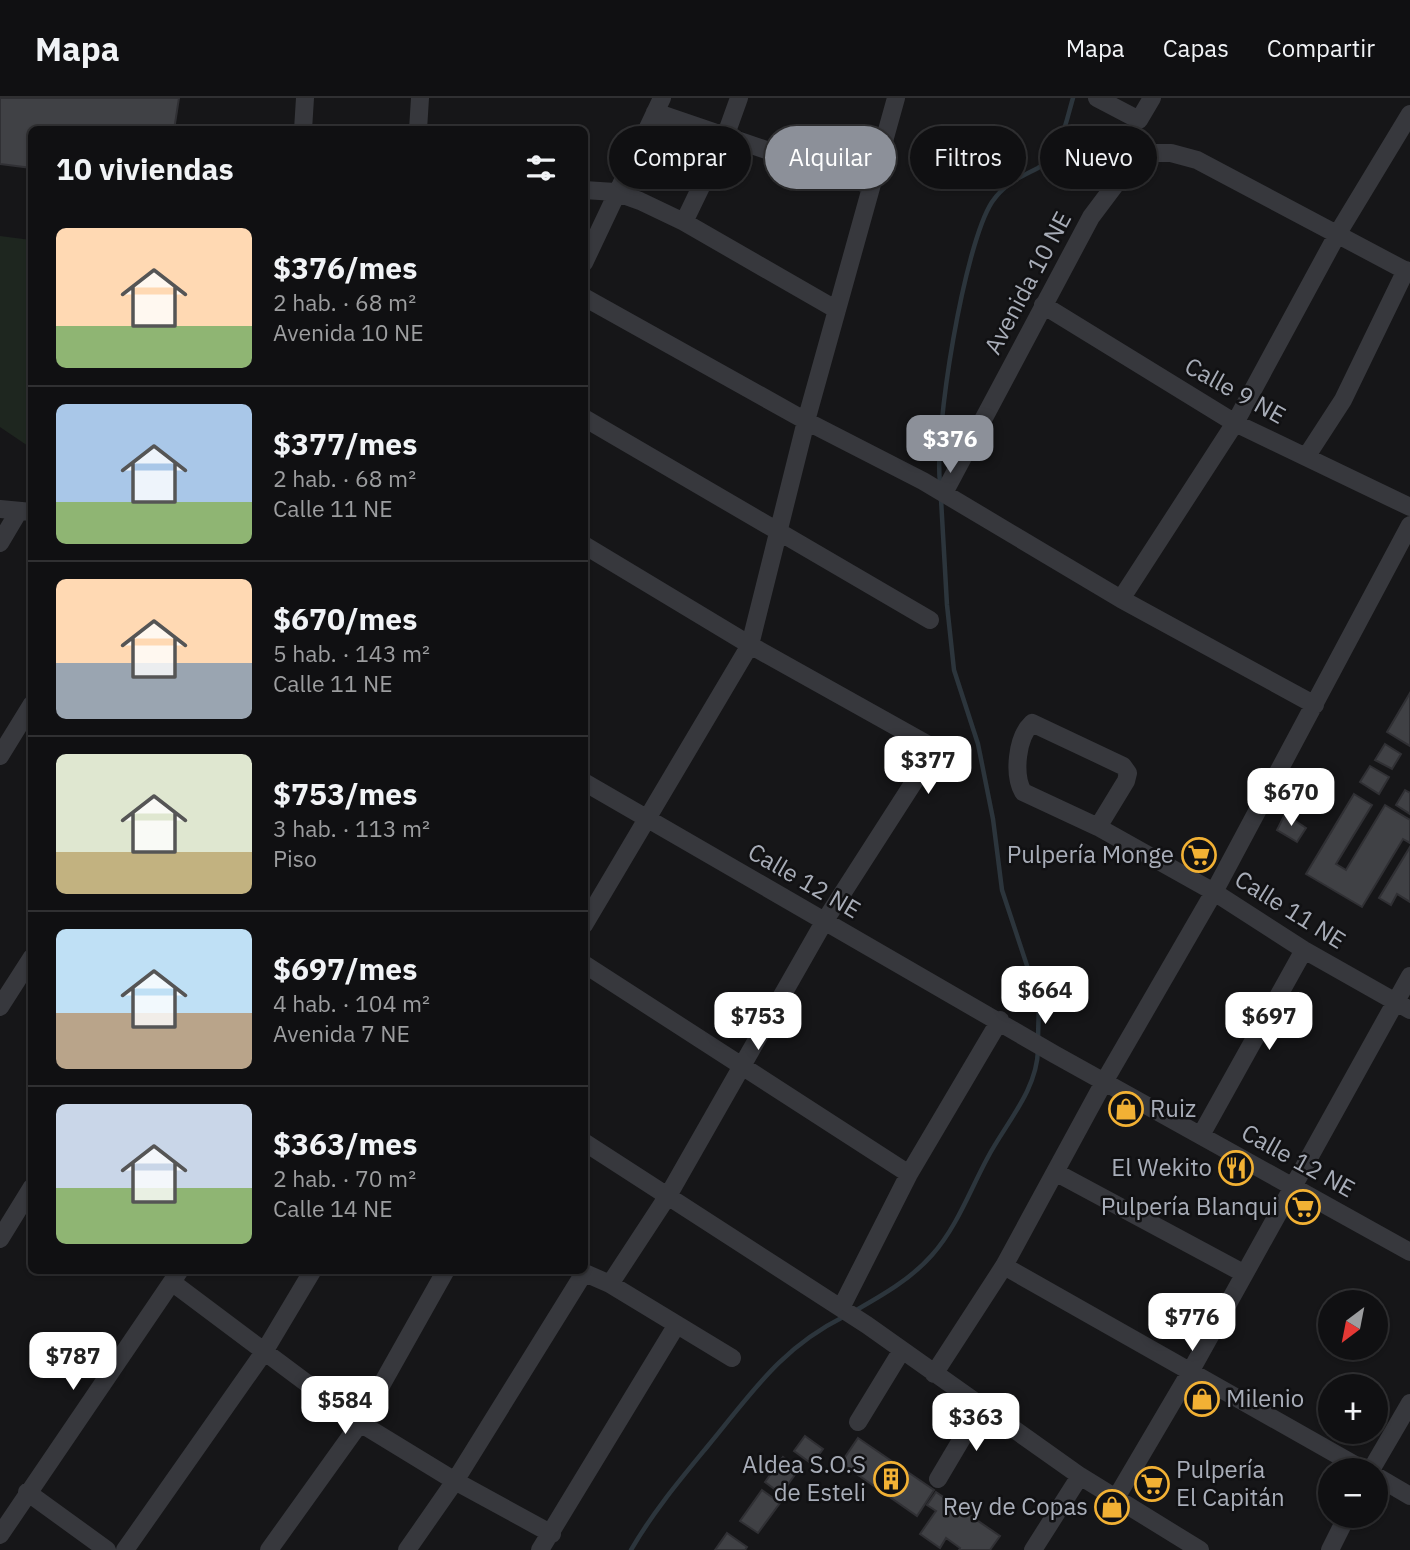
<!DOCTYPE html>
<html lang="es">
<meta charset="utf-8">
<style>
:root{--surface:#101012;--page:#1e1e20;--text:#f1f3f6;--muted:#9c9d9f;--line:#303032;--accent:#8c9099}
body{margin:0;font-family:"IBM Plex Sans",sans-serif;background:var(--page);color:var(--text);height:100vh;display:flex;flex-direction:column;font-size:26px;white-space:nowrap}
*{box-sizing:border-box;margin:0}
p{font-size:23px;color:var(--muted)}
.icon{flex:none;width:38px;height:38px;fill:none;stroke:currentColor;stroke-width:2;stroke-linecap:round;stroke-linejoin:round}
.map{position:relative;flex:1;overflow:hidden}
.side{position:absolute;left:28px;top:28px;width:560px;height:1148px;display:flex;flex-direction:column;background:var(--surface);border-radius:10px;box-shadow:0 2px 5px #0004,0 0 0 2px var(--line)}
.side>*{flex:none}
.hud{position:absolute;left:609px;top:28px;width:665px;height:63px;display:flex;gap:14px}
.needle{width:46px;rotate:212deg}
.buttons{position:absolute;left:1318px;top:1192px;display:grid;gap:14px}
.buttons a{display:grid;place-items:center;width:70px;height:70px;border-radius:50%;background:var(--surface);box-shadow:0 2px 5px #0004,0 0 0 2px var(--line);font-size:35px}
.price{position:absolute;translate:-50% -60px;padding:0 16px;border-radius:14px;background:#fff;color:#222;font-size:23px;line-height:46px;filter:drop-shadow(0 2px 4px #0008)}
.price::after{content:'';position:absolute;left:50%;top:42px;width:21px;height:16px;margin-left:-10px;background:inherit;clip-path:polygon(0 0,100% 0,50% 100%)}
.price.selected{background:var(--accent);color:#fff}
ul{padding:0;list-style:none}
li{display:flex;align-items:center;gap:21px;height:175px;padding:0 28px}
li+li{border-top:2px solid var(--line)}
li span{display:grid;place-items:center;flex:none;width:196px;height:140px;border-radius:10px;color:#555}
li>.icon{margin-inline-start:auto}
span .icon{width:84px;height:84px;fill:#fffc;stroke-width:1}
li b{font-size:30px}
h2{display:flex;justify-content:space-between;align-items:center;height:84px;padding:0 28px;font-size:30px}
.chip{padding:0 24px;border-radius:32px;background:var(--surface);box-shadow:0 2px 5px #0004,0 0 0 2px var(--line);font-size:24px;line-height:63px}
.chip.selected{background:var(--accent);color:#fff}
header{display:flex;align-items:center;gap:42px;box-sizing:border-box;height:98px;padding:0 35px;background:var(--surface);border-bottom:2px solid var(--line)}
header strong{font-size:33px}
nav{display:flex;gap:38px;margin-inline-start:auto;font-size:24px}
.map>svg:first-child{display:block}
</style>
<header>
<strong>Mapa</strong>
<nav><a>Mapa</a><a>Capas</a><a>Compartir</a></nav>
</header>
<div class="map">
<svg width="1410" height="1452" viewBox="0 0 1410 1452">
<rect width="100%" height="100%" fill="#161618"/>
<path fill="#1e261f" d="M0,138L31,142V350L0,329Z"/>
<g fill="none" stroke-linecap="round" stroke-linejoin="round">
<path stroke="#2c353c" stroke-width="4.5" d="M940,385C934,333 964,147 992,104C1005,85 1019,80 1038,70C1061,57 1066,23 1073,0
M941,401L947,507L954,572L978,646L993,721L1002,792L1039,904L1038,940
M853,1214C881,1198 910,1182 932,1157C957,1129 970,1092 988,1059C1006,1025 1037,992 1038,952
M631,1452C653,1414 679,1383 707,1349C752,1295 779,1251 845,1218"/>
</g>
<path fill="#404145" stroke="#303034" stroke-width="2" d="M0,0H179L174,32H32V70L0,66Z
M1410,595V648L1387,634Z
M1385,646L1401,656L1392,671L1375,662Z
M1370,668L1389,679L1379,696L1360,684Z
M1405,692L1410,695V716L1396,707Z
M1354,696L1372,707L1336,766L1346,772L1385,707L1410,722V745L1403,741L1362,809L1306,776Z
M1285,716L1306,730L1297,744L1277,732Z
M1410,749V804L1397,796L1391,807L1379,800Z
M805,1338L823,1351L812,1366L794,1353Z
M858,1340L934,1392L917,1418L841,1365Z
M783,1359L799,1371L781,1396L765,1384Z
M762,1392L780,1405L758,1435L740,1423Z
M936,1394L1000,1438L990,1452H959L960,1450L946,1440L940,1450L920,1436L936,1413L927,1407Z
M727,1435L747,1449L745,1452H715Z"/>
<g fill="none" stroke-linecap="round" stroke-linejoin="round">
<path stroke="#37383d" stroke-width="18" d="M1097,0L1139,22L1152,0
M655,14L869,87
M303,32L305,0
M418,32L420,0
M584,92L615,94L640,103L684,124L837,212
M684,124L725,39L739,0
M584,165L662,0
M584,199L806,323L923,383L1121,501L1315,607
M1043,207L1235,325L1410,409
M584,320L930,522
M1306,359L1343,302L1406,172
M944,395L1091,119L1127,71L1147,55H1171L1197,62L1410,175
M0,411L32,414
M0,445L19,413
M584,447L750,547L927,646L930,659L824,824L669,1096L610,1186
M1121,501L1235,325L1338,135L1410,16
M0,658L32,606
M584,684L1054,956L1410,1154
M1098,729L1126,683L1128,675L1123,668L1032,625C1017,639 1013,676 1023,694L1098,729L1214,794L1304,852L1410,912
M584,827L750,547L806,323L896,0
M584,866L909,1076
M0,909L32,859
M1201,1037L1304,852
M584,1044L867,1227L1080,1378L1200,1452
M1055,1074L1243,1175
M0,1141L32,1089
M1004,1168L1364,1372
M578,1172L610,1186L732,1260
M173,1185L360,1325L455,1383L552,1436
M841,1210L909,1076L1000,922
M934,1276L1004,1168L1104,984L1214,794L1410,427
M858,1324L902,1252
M1371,1372L1410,1305
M1376,1378L1410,1398
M938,1381L980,1310
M27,1394L107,1452
M1116,1400L1189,1276L1410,878
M0,1437L180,1172
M125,1452L264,1254L313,1172
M269,1452L360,1325L446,1172
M407,1452L455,1383L584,1175
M540,1452L676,1228
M1033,1452L1080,1378
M1330,1452L1347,1418"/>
</g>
<defs>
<g id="supermarket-ring" transform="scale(1.75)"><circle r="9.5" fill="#111113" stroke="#f2b134" stroke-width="1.5"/><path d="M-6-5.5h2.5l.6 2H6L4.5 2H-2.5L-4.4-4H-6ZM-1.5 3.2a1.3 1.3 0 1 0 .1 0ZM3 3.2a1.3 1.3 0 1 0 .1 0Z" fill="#f2b134"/></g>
<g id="shop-ring" transform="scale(1.75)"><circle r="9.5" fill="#111113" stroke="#f2b134" stroke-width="1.5"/><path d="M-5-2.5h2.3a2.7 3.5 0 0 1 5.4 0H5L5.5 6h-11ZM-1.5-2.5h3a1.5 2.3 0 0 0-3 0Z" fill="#f2b134"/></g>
<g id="restaurant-ring" transform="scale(1.75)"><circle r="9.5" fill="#111113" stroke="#f2b134" stroke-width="1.5"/><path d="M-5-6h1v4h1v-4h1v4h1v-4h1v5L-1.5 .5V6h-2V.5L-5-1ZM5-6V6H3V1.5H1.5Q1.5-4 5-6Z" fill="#f2b134"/></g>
<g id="building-ring" transform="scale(1.75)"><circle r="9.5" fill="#111113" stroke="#f2b134" stroke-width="1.5"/><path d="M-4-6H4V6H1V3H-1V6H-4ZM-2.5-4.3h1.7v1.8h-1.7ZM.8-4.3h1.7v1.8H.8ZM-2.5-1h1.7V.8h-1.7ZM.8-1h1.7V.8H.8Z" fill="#f2b134"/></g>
</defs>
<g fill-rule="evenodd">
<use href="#supermarket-ring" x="1199" y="757"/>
<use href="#shop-ring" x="1126" y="1011"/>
<use href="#restaurant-ring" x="1236" y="1070"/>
<use href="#supermarket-ring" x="1303" y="1109"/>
<use href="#shop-ring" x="1202" y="1301"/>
<use href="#building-ring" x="891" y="1381"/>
<use href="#supermarket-ring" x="1152" y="1386"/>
<use href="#shop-ring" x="1112" y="1409"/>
</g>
<g text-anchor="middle" stroke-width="5" stroke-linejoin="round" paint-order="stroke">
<g font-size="24" fill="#a8adb8" stroke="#111113">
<text transform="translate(1028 185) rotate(-62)" y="8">Avenida 10 NE</text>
<text transform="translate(1235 293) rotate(29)" y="8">Calle 9 NE</text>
<text transform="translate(804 783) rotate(30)" y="8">Calle 12 NE</text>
<text transform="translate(1290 812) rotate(32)" y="8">Calle 11 NE</text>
<text transform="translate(1298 1063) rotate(29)" y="8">Calle 12 NE</text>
</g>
<g font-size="24" fill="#a8adb8" stroke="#111113" text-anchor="end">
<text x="1174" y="765">Pulpería Monge</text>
<text x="1150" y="1019" text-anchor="start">Ruiz</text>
<text x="1212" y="1078">El Wekito</text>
<text x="1278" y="1117">Pulpería Blanqui</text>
<text x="1226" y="1309" text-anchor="start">Milenio</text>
<text x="866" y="1375">Aldea S.O.S<tspan x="866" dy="28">de Esteli</tspan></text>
<text x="1176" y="1380" text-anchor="start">Pulpería<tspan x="1176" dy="28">El Capitán</tspan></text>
<text x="1088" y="1417">Rey de Copas</text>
</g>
</g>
</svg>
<div class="buttons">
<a><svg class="needle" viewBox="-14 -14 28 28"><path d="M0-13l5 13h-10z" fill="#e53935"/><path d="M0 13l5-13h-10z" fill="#9c9d9f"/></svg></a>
<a>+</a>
<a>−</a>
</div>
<b class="price selected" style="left:950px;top:377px">$376</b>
<b class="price" style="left:928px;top:698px">$377</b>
<b class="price" style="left:1291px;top:730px">$670</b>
<b class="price" style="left:1045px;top:928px">$664</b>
<b class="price" style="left:758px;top:954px">$753</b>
<b class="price" style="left:1269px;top:954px">$697</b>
<b class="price" style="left:1192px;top:1255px">$776</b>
<b class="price" style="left:73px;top:1294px">$787</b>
<b class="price" style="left:345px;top:1338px">$584</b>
<b class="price" style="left:976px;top:1355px">$363</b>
<div class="hud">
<a class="chip">Comprar</a>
<a class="chip selected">Alquilar</a>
<a class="chip">Filtros</a>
<a class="chip">Nuevo</a>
</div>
<section class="side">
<h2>10 viviendas<svg class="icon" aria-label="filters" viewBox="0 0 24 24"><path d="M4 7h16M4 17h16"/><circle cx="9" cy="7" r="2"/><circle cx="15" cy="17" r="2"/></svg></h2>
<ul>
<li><span style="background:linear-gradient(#ffd9b3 70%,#8fb573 0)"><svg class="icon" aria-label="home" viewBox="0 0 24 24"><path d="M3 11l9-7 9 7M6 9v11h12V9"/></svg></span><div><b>$376/mes</b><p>2 hab. · 68 m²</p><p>Avenida 10 NE</p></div></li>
<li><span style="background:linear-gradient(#a9c7e8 70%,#8fb573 0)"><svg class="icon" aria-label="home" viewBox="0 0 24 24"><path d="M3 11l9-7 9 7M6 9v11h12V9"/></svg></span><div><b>$377/mes</b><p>2 hab. · 68 m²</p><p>Calle 11 NE</p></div></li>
<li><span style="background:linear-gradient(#ffd9b3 60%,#9aa5b1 0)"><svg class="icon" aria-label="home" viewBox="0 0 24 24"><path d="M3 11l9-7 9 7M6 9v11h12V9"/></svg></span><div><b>$670/mes</b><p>5 hab. · 143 m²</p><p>Calle 11 NE</p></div></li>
<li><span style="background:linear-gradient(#dfe7d0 70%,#c2b280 0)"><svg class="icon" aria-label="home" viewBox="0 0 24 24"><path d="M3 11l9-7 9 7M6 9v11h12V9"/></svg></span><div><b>$753/mes</b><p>3 hab. · 113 m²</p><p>Piso</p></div></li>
<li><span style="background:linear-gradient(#bfe0f5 60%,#b9a48a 0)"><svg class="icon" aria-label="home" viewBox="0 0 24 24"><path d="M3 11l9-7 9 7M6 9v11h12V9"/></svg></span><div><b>$697/mes</b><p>4 hab. · 104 m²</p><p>Avenida 7 NE</p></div></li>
<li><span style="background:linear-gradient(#c9d6e8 60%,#8fb573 0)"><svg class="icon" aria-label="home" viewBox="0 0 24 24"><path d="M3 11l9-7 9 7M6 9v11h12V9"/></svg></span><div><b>$363/mes</b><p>2 hab. · 70 m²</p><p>Calle 14 NE</p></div></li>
</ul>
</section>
</div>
